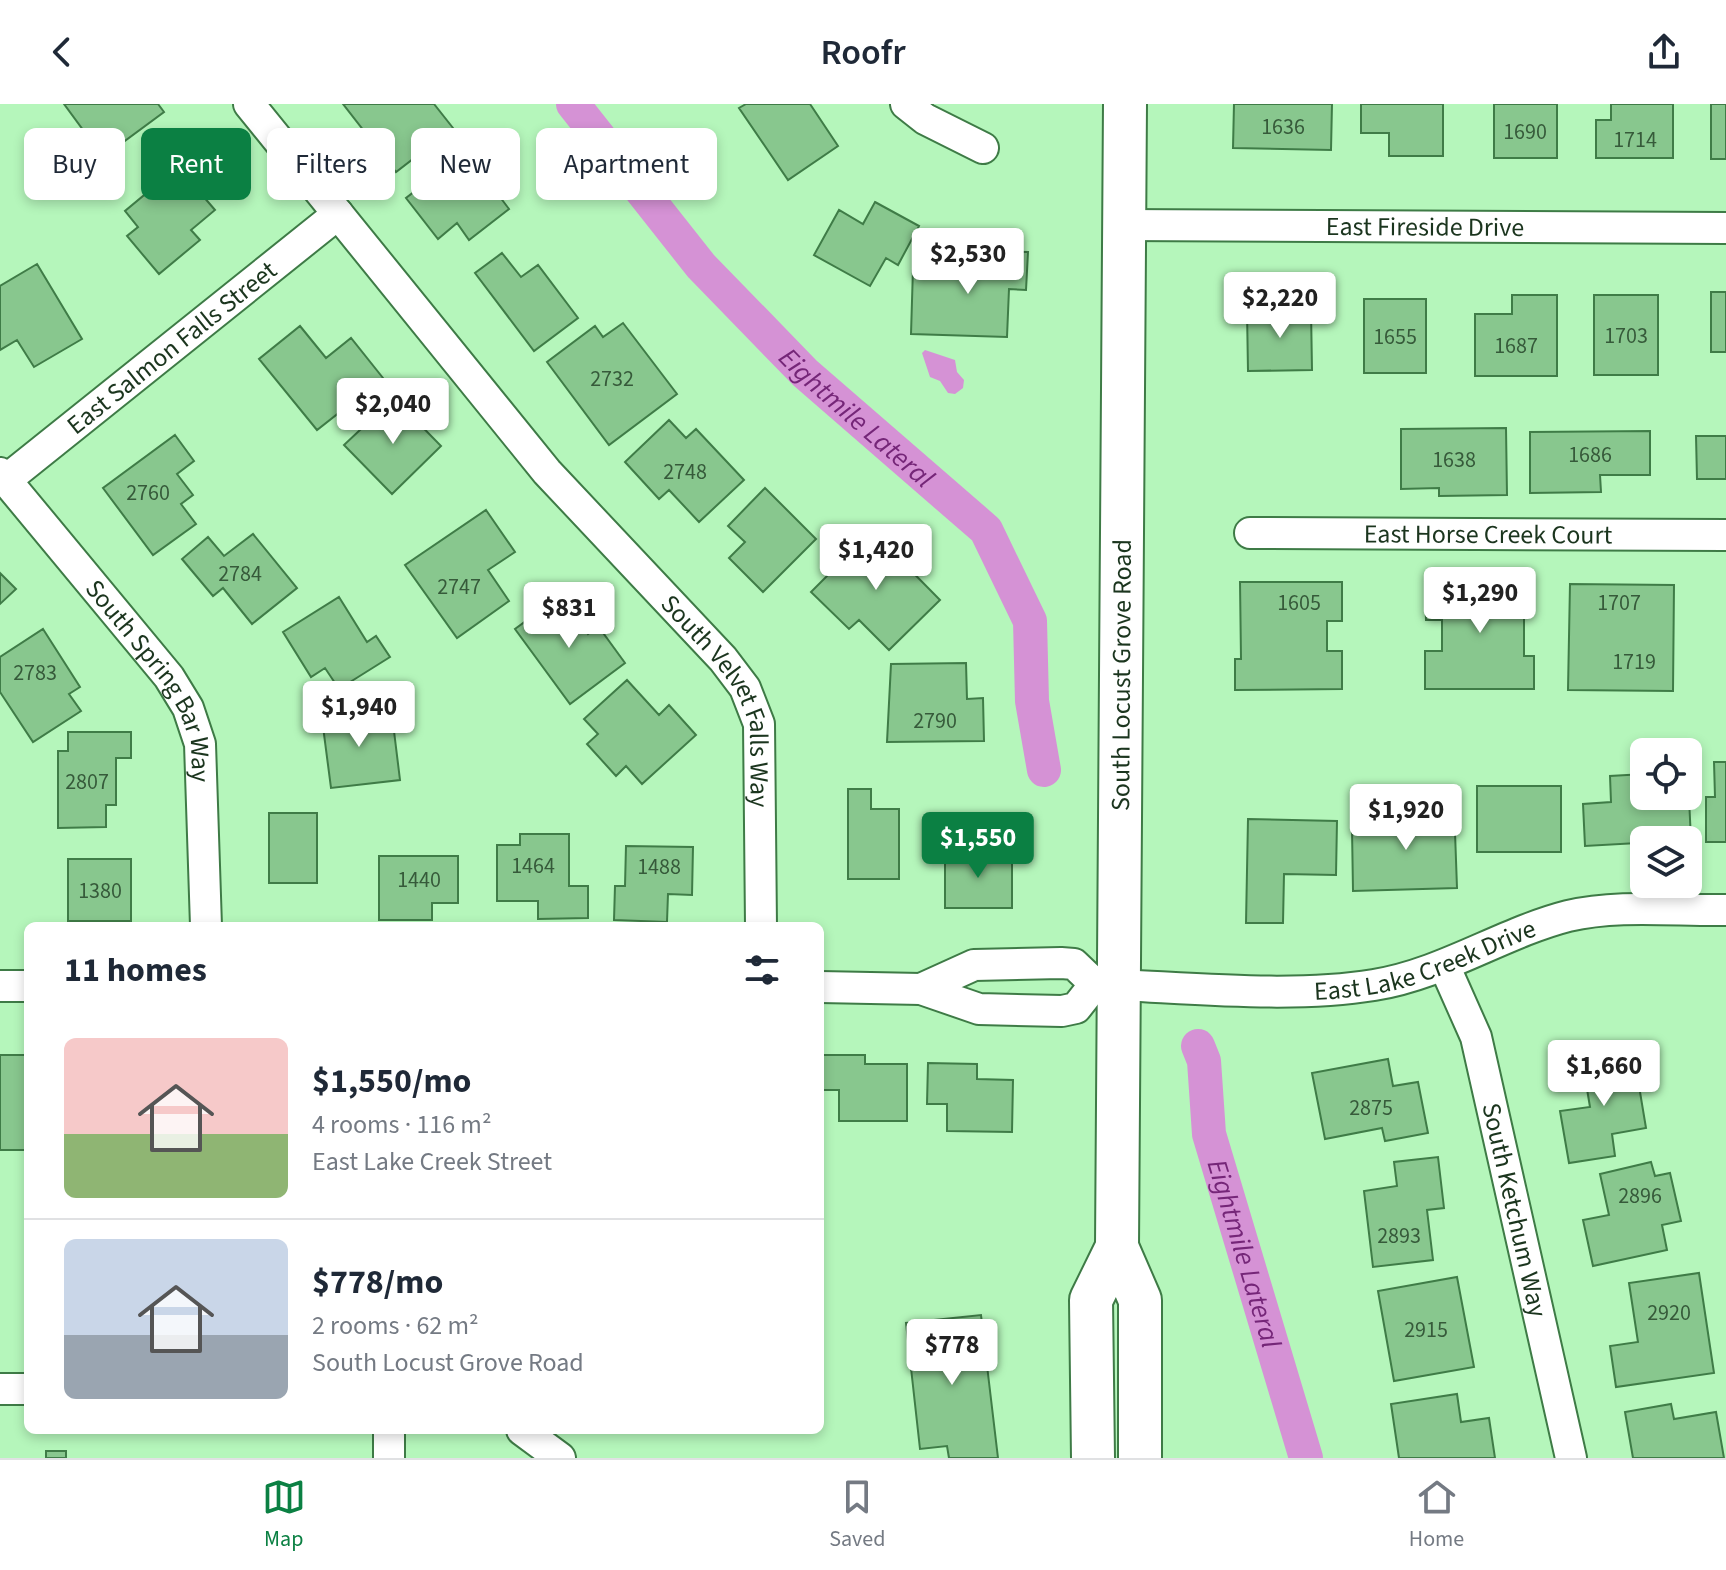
<!DOCTYPE html>
<meta charset="utf-8">
<style>
:root{--surface:#fff;--page:#f2f2f3;--text:#1f2937;--muted:#747a83;--line:#e0e1e3;--accent:#0b8043}
body{margin:0;font-family:"Source Sans 3",sans-serif;background:var(--page);color:var(--text);height:100vh;display:flex;flex-direction:column;font-size:30px;white-space:nowrap}
*{box-sizing:border-box;margin:0}
p{font-size:26px;color:var(--muted)}
.icon{flex:none;width:44px;height:44px;fill:none;stroke:currentColor;stroke-width:2;stroke-linecap:round;stroke-linejoin:round}
.map{position:relative;flex:1;overflow:hidden}
.side{position:absolute;left:24px;top:818px;width:800px;height:512px;display:flex;flex-direction:column;background:var(--surface);border-radius:12px;box-shadow:0 4px 12px #0003}
.side>*{flex:none}
.banner{position:absolute;left:24px;top:24px;width:800px;height:72px;display:flex;gap:16px}
.tools{position:absolute;left:1630px;top:634px;display:grid;gap:16px}
.tools a{display:grid;place-items:center;width:72px;height:72px;border-radius:12px;background:var(--surface);box-shadow:0 4px 12px #0003;font-size:40px}
.price{position:absolute;translate:-50% -68px;padding:0 18px;border-radius:8px;background:#fff;color:#222;font-size:26px;line-height:52px;filter:drop-shadow(0 2px 4px #0008)}
.price::after{content:'';position:absolute;left:50%;top:48px;width:24px;height:18px;margin-left:-12px;background:inherit;clip-path:polygon(0 0,100% 0,50% 100%)}
.price.on{background:var(--accent);color:#fff}
ul{padding:0;list-style:none}
li{display:flex;align-items:center;gap:24px;height:200px;padding:0 40px}
li+li{border-top:2px solid var(--line)}
li span{display:grid;place-items:center;flex:none;width:224px;height:160px;border-radius:12px;color:#555}
li>.icon{margin-inline-start:auto}
span .icon{width:96px;height:96px;fill:#fffc;stroke-width:1}
li b{font-size:34px}
h2{display:flex;justify-content:space-between;align-items:center;height:96px;padding:0 40px;font-size:34px}
.chip{padding:0 28px;border-radius:12px;background:var(--surface);box-shadow:0 4px 12px #0003;font-size:28px;line-height:72px}
.chip.on{background:var(--accent);color:#fff}
header{display:flex;justify-content:space-between;align-items:center;height:104px;padding:0 40px;background:var(--surface);font-size:36px;font-weight:600}
.dock{display:flex;justify-content:space-around;align-items:center;height:112px;border-top:2px solid var(--line);background:var(--surface);font-size:22px;color:var(--muted)}
.dock a{display:grid;justify-items:center;gap:4px}
.dock .on{color:var(--accent)}
.map>svg:first-child{display:block}
</style>
<header><svg class="icon" aria-label="back" viewBox="0 0 24 24"><path d="M15 5l-7 7 7 7"/></svg>Roofr<svg class="icon" aria-label="share" viewBox="0 0 24 24"><path d="M12 15V3M7 8l5-5 5 5M5 13v7h14v-7"/></svg></header>
<div class="map">
<svg width="1726" height="1354" viewBox="0 0 1726 1354">
<rect width="100%" height="100%" fill="#b5f6bb"/>
<path fill="#d592d5" d="M925,246L955,256L957,268L964,276L963,284L955,290L948,289L940,277L930,273L922,249Z"/>
<g fill="none" stroke-linecap="round" stroke-linejoin="round">
<g stroke="#d592d5" stroke-width="34">
<path id="s1" d="M573,0L701,162L805,269L986,426L1030,517L1032,597L1044,666"/>
<path id="s2" d="M1198,942L1204,957L1209,1030L1306,1354"/>
</g>
</g>
<path fill="#88c78e" stroke="#3f7c47" stroke-width="2" d="M64,0H158L164,8L103,53Z
M343,0H434L453,24L396,68Z
M746,0H810L838,42L788,76L739,4Z
M1234,0H1332L1331,46L1233,44Z
M1361,0H1443V52H1389V29H1361Z
M1494,0H1557V54H1494Z
M1611,0H1673V54H1596V16H1611Z
M1711,0H1726V55H1711Z
M466,48L509,105L469,136L457,119L438,135L406,94Z
M178,63L215,106L191,126L200,136L159,170L127,132L138,123L125,107Z
M875,98L919,122L898,161L886,154L870,182L814,151L839,106L863,120Z
M975,147L1028,148L1026,186L1009,185L1007,233L911,230L913,164L974,166Z
M502,149L521,173L538,161L578,214L534,247L475,169Z
M37,160L82,235L34,263L17,236L0,246V182Z
M1711,188H1726V248H1711Z
M1512,191H1557V272H1475V210H1512Z
M1594,191H1658V271H1594Z
M1364,195H1426V269H1364Z
M1311,206L1312,266L1248,267L1247,207Z
M623,219L677,290L609,341L547,258L595,222L603,233Z
M300,222L326,254L351,234L383,274L317,326L259,255Z
M394,294L441,342L392,390L344,341Z
M669,316L686,334L696,325L744,376L699,418L669,386L659,395L625,358Z
M1506,324L1507,391L1439,392V384L1401,385V325Z
M1650,327V371H1600L1601,388L1530,389V328Z
M175,331L194,357L177,370L193,391L181,400L196,420L153,451L103,384Z
M1696,332H1726V375H1697Z
M765,384L816,435L763,488L729,454L745,438L728,422Z
M486,406L515,448L488,466L509,497L457,534L405,461Z
M872,427L940,496L889,546L859,516L849,525L811,488Z
M253,430L297,484L252,520L223,484L213,492L182,455L208,433L224,452Z
M0,469L16,485L0,500Z
M1533,477L1534,510H1524V552H1534V585H1425V547H1442V516H1426L1425,478Z
M1240,478H1342V517H1327V547H1342V585L1235,586V555H1241Z
M1570,480L1674,481L1673,587L1568,586Z
M560,492L588,530L598,522L625,559L570,600L515,525Z
M339,493L367,538L376,532L390,553L339,585L325,564L311,573L283,528Z
M43,525L80,583L69,590L81,607L33,638L0,588V553Z
M966,559L967,595L983,594L984,637L887,638L891,560Z
M627,576L659,611L669,601L696,631L642,680L626,662L616,672L587,640L598,630L584,615Z
M361,602L363,623L393,619L400,676L331,684L321,607Z
M68,628H131V654H116V701H106V723L58,724V647H68Z
M1714,658H1726V738H1706V693H1715Z
M1644,670V692H1688V673L1691,736L1585,742L1583,700L1611,698L1610,672Z
M1477,682H1561V748H1477Z
M848,685H871V705H899V775H848Z
M1454,700L1457,784L1353,787L1352,725L1374,724V709L1410,708V719H1426L1425,701Z
M269,709H317V779H269Z
M1248,715L1337,717L1336,771L1284,770L1283,819H1246Z
M520,730H569V782H588V814L538,815V797H497V741H520Z
M626,742L693,743L692,791L668,790L667,818L614,816L615,782H625Z
M945,748H1012V804H945Z
M379,752H458V799H432V816H379Z
M68,755H131V817H68Z
M1633,946L1646,1024L1612,1030L1615,1052L1569,1059L1560,1007L1590,1003L1582,955Z
M0,951H28V1046H0Z
M820,951H865V960H907V1017H839V986H820Z
M1388,955L1393,982L1418,978L1428,1029L1385,1037L1382,1024L1325,1035L1312,969Z
M928,959L977,960V975L1013,976L1012,1028L947,1027V1000H927Z
M1438,1053L1444,1104L1427,1106L1433,1156L1373,1163L1364,1087L1397,1082L1394,1058Z
M1651,1058L1655,1072L1670,1069L1681,1117L1662,1121L1667,1146L1593,1162L1583,1116L1609,1111L1600,1070Z
M1699,1169L1714,1269L1616,1283L1610,1242L1638,1238L1629,1179Z
M1457,1173L1474,1263L1394,1277L1378,1187Z
M981,1211L998,1354H949L947,1342L920,1345L906,1219Z
M1457,1290L1461,1318L1489,1314L1495,1354H1399L1391,1300Z
M1671,1300L1674,1315L1716,1308L1724,1354H1633L1625,1308Z
M46,1347H66V1354H46Z"/>
<g fill="none" stroke-linecap="round" stroke-linejoin="round">
<g stroke="#3e7b46" stroke-width="34">
<g id="minor">
<path id="s3" d="M249,0L547,368L723,555L745,584L759,620L761,822"/>
<path d="M906,0L925,15L983,44"/>
<path id="s4" d="M1123,121L1726,124"/>
<path id="s5" d="M0,369L169,573L188,604L200,640L206,822"/>
<path id="s6" d="M6,376L338,110"/>
<path id="s7" d="M1250,429L1726,431"/>
<path id="s8" d="M1444,861L1476,933L1571,1354"/>
<path d="M0,882H28"/>
<path d="M820,883L921,885L979,905L1062,907L1076,904L1095,880"/>
<path id="s9" d="M921,885L974,861L1061,859L1074,860L1095,880C1183,883 1288,895 1374,881C1443,870 1502,829 1568,812C1618,800 1676,807 1726,806"/>
<path d="M0,1285H28"/>
<path d="M389,1326V1354"/>
<path d="M522,1326L560,1354"/>
</g>
</g>
<g stroke="#3e7b46" stroke-width="46">
<g id="secondary">
<path id="s10" d="M1117,1143L1125,0"/>
<path d="M1093,1354L1091,1196L1117,1143L1140,1196V1354"/>
</g>
</g>
<use href="#minor" stroke="#fff" stroke-width="30"/>
<use href="#secondary" stroke="#fff" stroke-width="42"/>
</g>
<g text-anchor="middle" stroke-width="7" stroke-linejoin="round" paint-order="stroke">
<g font-size="22" fill="#365a3a">
<text x="1283" y="30">1636</text>
<text x="1525" y="35">1690</text>
<text x="1635" y="43">1714</text>
<text x="1626" y="239">1703</text>
<text x="1395" y="240">1655</text>
<text x="1516" y="249">1687</text>
<text x="612" y="282">2732</text>
<text x="1590" y="358">1686</text>
<text x="1454" y="363">1638</text>
<text x="685" y="375">2748</text>
<text x="148" y="396">2760</text>
<text x="240" y="477">2784</text>
<text x="459" y="490">2747</text>
<text x="1299" y="506">1605</text>
<text x="1619" y="506">1707</text>
<text x="1634" y="565">1719</text>
<text x="35" y="576">2783</text>
<text x="935" y="624">2790</text>
<text x="87" y="685">2807</text>
<text x="533" y="769">1464</text>
<text x="659" y="770">1488</text>
<text x="419" y="783">1440</text>
<text x="100" y="794">1380</text>
<text x="1371" y="1011">2875</text>
<text x="1640" y="1099">2896</text>
<text x="1399" y="1139">2893</text>
<text x="1669" y="1216">2920</text>
<text x="1426" y="1233">2915</text>
</g>
<g font-size="26" fill="#1b351e" stroke="#d6fcd8">
<text dy="9" stroke="none"><textPath href="#s4" startOffset="302">East Fireside Drive</textPath></text>
<text dy="9" stroke="none"><textPath href="#s6" startOffset="212">East Salmon Falls Street</textPath></text>
<text dy="9" stroke="none"><textPath href="#s7" startOffset="238">East Horse Creek Court</textPath></text>
<text dy="9" stroke="none"><textPath href="#s10" startOffset="572">South Locust Grove Road</textPath></text>
<text dy="9" stroke="none"><textPath href="#s5" startOffset="260">South Spring Bar Way</textPath></text>
<text dy="9" stroke="none"><textPath href="#s3" startOffset="768">South Velvet Falls Way</textPath></text>
<text dy="9" stroke="none"><textPath href="#s9" startOffset="522">East Lake Creek Drive</textPath></text>
<text dy="9" stroke="none"><textPath href="#s8" startOffset="256">South Ketchum Way</textPath></text>
</g>
<g font-size="28" font-style="italic" fill="#752678" stroke="#d6fcd8">
<text dy="10" stroke="none"><textPath href="#s1" startOffset="424">Eightmile Lateral</textPath></text>
<text dy="10" stroke="none"><textPath href="#s2" startOffset="214">Eightmile Lateral</textPath></text>
</g>
</g>
</svg>
<div class="tools">
<a><svg class="icon" aria-label="locate" viewBox="0 0 24 24"><circle cx="12" cy="12" r="6"/><path d="M12 2v4M12 18v4M2 12h4M18 12h4"/></svg></a>
<a><svg class="icon" aria-label="layers" viewBox="0 0 24 24"><path d="M12 4l9 5-9 5-9-5zM3 14l9 5 9-5"/></svg></a>
</div>
<b class="price" style="left:968px;top:192px">$2,530</b>
<b class="price" style="left:1280px;top:236px">$2,220</b>
<b class="price" style="left:393px;top:342px">$2,040</b>
<b class="price" style="left:876px;top:488px">$1,420</b>
<b class="price" style="left:1480px;top:531px">$1,290</b>
<b class="price" style="left:569px;top:546px">$831</b>
<b class="price" style="left:359px;top:645px">$1,940</b>
<b class="price" style="left:1406px;top:748px">$1,920</b>
<b class="price on" style="left:978px;top:776px">$1,550</b>
<b class="price" style="left:1604px;top:1004px">$1,660</b>
<b class="price" style="left:952px;top:1283px">$778</b>
<div class="banner">
<a class="chip">Buy</a>
<a class="chip on">Rent</a>
<a class="chip">Filters</a>
<a class="chip">New</a>
<a class="chip">Apartment</a>
</div>
<section class="side">
<h2>11 homes<svg class="icon" aria-label="filters" viewBox="0 0 24 24"><path d="M4 7h16M4 17h16"/><circle cx="9" cy="7" r="2"/><circle cx="15" cy="17" r="2"/></svg></h2>
<ul>
<li><span style="background:linear-gradient(#f6c9c9 60%,#8fb573 0)"><svg class="icon" aria-label="home" viewBox="0 0 24 24"><path d="M3 11l9-7 9 7M6 9v11h12V9"/></svg></span><div><b>$1,550/mo</b><p>4 rooms · 116 m²</p><p>East Lake Creek Street</p></div></li>
<li><span style="background:linear-gradient(#c9d6e8 60%,#9aa5b1 0)"><svg class="icon" aria-label="home" viewBox="0 0 24 24"><path d="M3 11l9-7 9 7M6 9v11h12V9"/></svg></span><div><b>$778/mo</b><p>2 rooms · 62 m²</p><p>South Locust Grove Road</p></div></li>
</ul>
</section>
</div>
<nav class="dock">
<a class="on"><svg class="icon" aria-label="map" viewBox="0 0 24 24"><path d="M3 6l6-2 6 2 6-2v14l-6 2-6-2-6 2zM9 4v14M15 6v14"/></svg>Map</a>
<a><svg class="icon" aria-label="saved" viewBox="0 0 24 24"><path d="M7 4h10v16l-5-4-5 4z"/></svg>Saved</a>
<a><svg class="icon" aria-label="home" viewBox="0 0 24 24"><path d="M3 11l9-7 9 7M6 9v11h12V9"/></svg>Home</a>
</nav>
